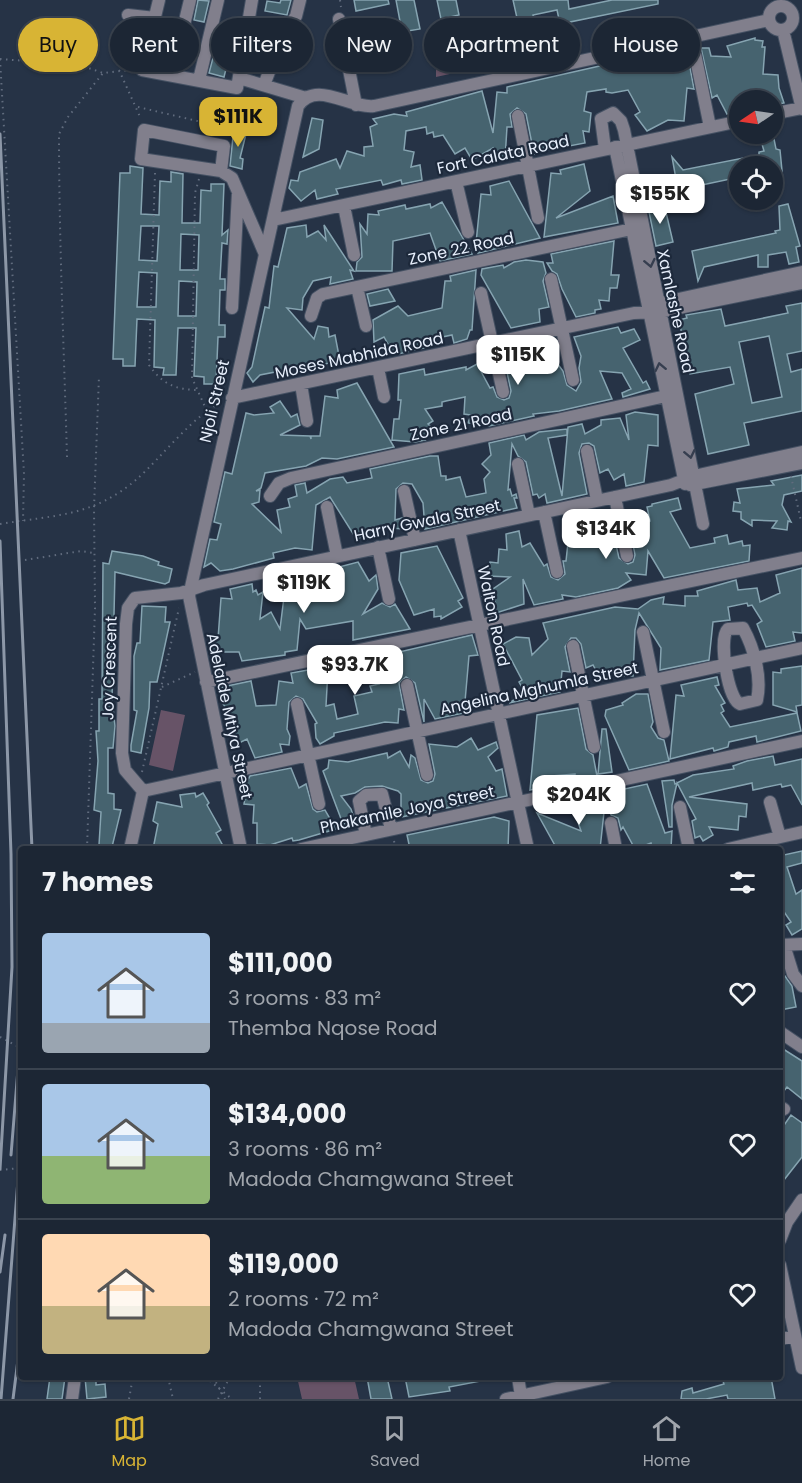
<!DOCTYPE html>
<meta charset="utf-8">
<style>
:root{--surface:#1c2634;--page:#293240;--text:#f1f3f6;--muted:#a0a5ac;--line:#3a434f;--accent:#d8b434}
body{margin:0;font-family:Poppins,sans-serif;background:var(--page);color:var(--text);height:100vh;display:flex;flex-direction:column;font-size:22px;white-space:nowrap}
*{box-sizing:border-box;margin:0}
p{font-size:20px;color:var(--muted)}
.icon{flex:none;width:33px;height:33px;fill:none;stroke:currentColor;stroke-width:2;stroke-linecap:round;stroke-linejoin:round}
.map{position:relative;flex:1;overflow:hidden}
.side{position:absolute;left:18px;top:846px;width:765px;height:534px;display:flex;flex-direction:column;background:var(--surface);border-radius:6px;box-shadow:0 2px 4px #0004,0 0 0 2px var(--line)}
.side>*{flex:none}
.hud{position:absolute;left:18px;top:18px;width:766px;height:54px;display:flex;gap:12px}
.needle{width:39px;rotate:257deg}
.tools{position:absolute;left:729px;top:90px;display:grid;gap:12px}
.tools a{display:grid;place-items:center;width:54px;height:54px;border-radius:50%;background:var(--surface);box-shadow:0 2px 4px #0004,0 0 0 2px var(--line);font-size:30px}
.price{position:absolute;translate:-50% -51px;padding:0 14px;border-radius:12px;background:#fff;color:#222;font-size:20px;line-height:39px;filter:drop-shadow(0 2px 3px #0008)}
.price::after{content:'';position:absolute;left:50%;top:36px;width:18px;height:14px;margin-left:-9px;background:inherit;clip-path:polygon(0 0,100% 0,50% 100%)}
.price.active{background:var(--accent);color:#111}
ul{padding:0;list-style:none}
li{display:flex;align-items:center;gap:18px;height:150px;padding:0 24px}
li+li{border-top:2px solid var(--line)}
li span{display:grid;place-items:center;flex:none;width:168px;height:120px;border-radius:6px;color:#555}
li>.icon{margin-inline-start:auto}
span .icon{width:72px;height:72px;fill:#fffc;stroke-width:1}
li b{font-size:26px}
h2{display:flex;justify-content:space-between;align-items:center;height:72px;padding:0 24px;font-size:26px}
.pill{padding:0 21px;border-radius:27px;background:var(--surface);box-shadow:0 2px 4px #0004,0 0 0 2px var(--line);font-size:21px;line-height:54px}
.pill.active{background:var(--accent);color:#111}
.tabs{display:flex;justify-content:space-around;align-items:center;height:84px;border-top:2px solid var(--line);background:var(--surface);font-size:16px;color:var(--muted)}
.tabs a{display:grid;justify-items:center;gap:3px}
.tabs .active{color:var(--accent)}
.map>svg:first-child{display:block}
</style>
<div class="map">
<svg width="802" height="1399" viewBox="0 0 802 1399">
<rect width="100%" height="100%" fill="#263346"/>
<path fill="#675367" d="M515,23L522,58L436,77V38Z
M161,710L185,715L173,771L149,765Z
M297,1377H354L359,1399H302Z"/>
<path fill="#46636f" stroke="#86a4b1" stroke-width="1.5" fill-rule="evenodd" d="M198,0L209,1L204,22L194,20Z
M281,0H291L287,15L265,11L267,1L280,3Z
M354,0H388L389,4L356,11Z
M396,0H414L420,29L402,32Z
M437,0H456L459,15L441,19Z
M513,0H568L569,9L612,0H658V4L560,24L557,10L533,15L534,19L527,21L531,43L523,45Z
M755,38V40L763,41L762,47H765L763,74L778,75L779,88L784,103L772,105V100H740V110L727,114L717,95L712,98L701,48H709L711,56L731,57L727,46Z
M687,51L694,89L687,88L684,121L668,120L647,131L635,115L640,112L628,90L612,93L606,92V89L587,92L584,111L591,113L589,132L583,131L585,143L548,150L546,147L534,154L526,114L517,108L510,114L512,127H507L505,159L494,161L493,148L472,160L465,148L455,154L443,135L434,137L433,132L427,134L426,127L406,131L404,150L414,152L411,167L420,165L422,180L402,184L401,180L383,185L381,180L336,189L338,194L317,199L315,190L301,201L289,188L291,180L298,181L300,172L336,159L340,168L347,151L364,156V147L373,146L370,127L377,124L373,119L394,114L407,116L406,112L482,91L493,133L497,92L507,93V87L635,58V61L650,60Z
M214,54L229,57L224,77L209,73Z
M312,118L323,120L319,149L303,157Z
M234,127L247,130L240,158L243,159L242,169L230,166Z
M759,134H773L776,149L780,150L783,181L772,184V166H740V177L678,190L672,157L683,170L759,155V152L764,151Z
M584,164L590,191L556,218L613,196L618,223L544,237L551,173L561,174L560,170Z
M130,166L143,168L141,214L159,215L160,181L171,182V172L183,174L182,223H200L201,190L211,191V184H224L222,235L228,230L227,244L222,243L220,279H225V290H220L219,325H225V337H218L216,384H204V377L194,376L196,328H178L176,375H163L164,368L154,367L155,320L137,319L135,366H123V359H113L120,173H130ZM141,226H159L157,261L139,260ZM181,234L199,235L198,270H180ZM139,272L157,273L156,307H137ZM179,281L197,282L196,316H178Z
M509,181L540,238L478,253L476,243L481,194L491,195L490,186Z
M442,202L472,254L440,261L430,233L393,241L392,271H356L357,262L362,257L360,224L367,234L368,214L379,215L378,211L405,205L406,209L430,204L431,208Z
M664,204L673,242L656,246L648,207Z
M788,204L800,246L796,247L799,262L789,264L786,252L768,255V267H758V255L704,267L698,281L692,251L776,233L775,231L780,230L779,206Z
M306,225L307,237L318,231L326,240L324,225L354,271L350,270L353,279L330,284L331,277L313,281L303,298L302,310L287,308L314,339L318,326L328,328L329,337L335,335L340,361L314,366L315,369L302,372L301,367L260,375L253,382L247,373L252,367L265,307L269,308L274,266L278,267L287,228Z
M614,241L611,275H619L617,288H610L609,301L599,300L601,309L595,310V313L576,317L562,289L557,274L552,271L547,263H553L551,254Z
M526,260L543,262L546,273L543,281L549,307L539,309L540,322L511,328L481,275L482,269L503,265L504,268L514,262Z
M476,270L472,330H470L467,339L454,343L452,335L423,341L424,348L394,355L384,337L374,342L373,320L398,306L408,316L442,308L445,281H451L450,276Z
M388,289L395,301L370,306L367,294Z
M802,303V351L787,354L791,372L802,369V411L744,423L749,445L708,454L695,394L734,384L730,367L690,374L679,320L687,318L686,315L721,309L725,326L788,313L786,306ZM769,336L782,397L752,403L739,342Z
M618,327L621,333L634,329L640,340L623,348L643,383L646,381L650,389L623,397L622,393L631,389L622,373L600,371L612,399L559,411L533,414L534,416L489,426L468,423L471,415L464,414L465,397L446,401L442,402V406L425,409L433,421L428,424L431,427L426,432L428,435L423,438L425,440L415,442L392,440L394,419H399L401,400H398L399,374L424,369L425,375L466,367V370L477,364L490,388L493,387L497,397L504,400L509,398L511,391L505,363L515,361V356L532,358L531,355L545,347L563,371L567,385L576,391L581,382L579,368L581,356L574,337Z
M357,383L394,447L337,459L322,458L306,466L265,473L261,488L256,491L260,490L259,502L252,504L281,532L277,510L290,507L288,499L297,496L295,485L305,483L307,493L330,479L343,477L347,483L372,478L370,469L430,456H438L441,476H446V480L460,477L466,497L486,493L484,479L490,472L482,464L491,455L489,443L524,435L526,440L539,432L567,429V435L548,438L562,496L568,427L582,424L585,434L601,425V420L620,418L629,440L626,415L635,412L658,415V446L648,445L644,482L626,486L624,474L614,480L608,469L600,473L594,446L589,443L582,444L579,453L587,494L547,503L545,494L539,498L537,494L533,495L526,462L518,456L512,444L508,490L510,489L512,496L516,494L517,498H514L517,508L425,529L423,503L412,484L403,483L396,489L395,520L402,518L404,529L374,527L357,540L330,497L316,505L312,550L295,548L273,553L274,558L233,569L220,571L211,563L204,567L210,539L217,540L221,524L214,522L225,472L232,474L246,413L254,415L274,413L270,407L280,401L291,417L297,414L300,425L280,435L310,436L311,439V436H320L325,396L338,398L337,390Z
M802,475V491L784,495L782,505L791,522L788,521L787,530L772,528L777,521L752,520V526L741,519V512L733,511L734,502L740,503L737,489L774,485L771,481Z
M678,498L681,509L670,512L690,548L715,543L714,538L727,535L729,544L742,541L743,546L750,545L749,561L664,578L648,551L646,575L626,573L631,580L618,588L576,597L562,595L563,599L534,605L523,579L524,604L496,613L495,597L483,596L510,577L488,576L490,562L498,563L499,549L507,550L506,534L519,531L522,547L530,543L544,566L547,564L551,577L558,580L565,574L563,561H566L571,515L574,514L577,529L595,519L606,537L612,533L614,536L619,558L628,564L633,562L635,555L629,523L639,520L650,521L647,507L652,506V504Z
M437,546L463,598L458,601L462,607L441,619V616L434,617V609L414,615L399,580L401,553Z
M112,551L143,556L159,562L158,565L172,569L169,582L165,584L115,572L112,699L115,726L113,748H108V793L114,794V809L121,810L112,847L99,845L101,812L94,810L98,761L96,731H99V699H102L103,563L109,564Z
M358,562L369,581L376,575L378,589L363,614L382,603L390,607L395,604L410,629L353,640V621L306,629L300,619L297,650L285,652V655L242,661L239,652H212L214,638L218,639L221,598L232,599L230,589L252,584L253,592L256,590L258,595L263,592L260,619L271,612L280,629L284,597H292L288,577L307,575L308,580L340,573L339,567Z
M802,568V633L793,632L795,641L766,647L757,624L762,621L752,605L748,606L747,603L728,607L730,620L713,622L709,660L660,670L661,648L639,613L635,630L633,676H624V671L614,670L599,676L593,665L586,668L581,644L576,638H571L565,647L570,672L562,671L560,692L509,703L525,693L519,682L522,680L503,644L516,637L529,638L532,655L548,639L543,623L615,607L638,609L651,600L664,597L663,604L685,606V596H698L697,591L736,580L738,590L757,588L760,602L780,593L776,575Z
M142,606L166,607L165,622H170L157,682H150L149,708L141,753L131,751V745L137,711L134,710V656L137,643H140Z
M472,635L478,655L469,656L464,713L435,719L424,699V722L415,683L406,677L399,683L404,710L399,709L398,723L385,722L334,733V736L320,744L316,738L315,724L317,723L303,699L296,696L289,702L287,729L290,736L289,745L280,744L282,752L255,758L247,739L237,744L230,731L232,730L227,718L231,716L220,699L224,697L222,687L251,681L256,706L276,705L279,681L293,683L291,673L319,668L328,669L326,706L334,704L337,719L358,714L354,696L372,692L370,686L379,684L373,671L377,669L375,655L390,652L391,654Z
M802,666V705L796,706L797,712L773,705V672L781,673V669Z
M717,677L719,685L715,686L725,703L721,705L724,711L721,713L730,727L797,713L801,731L757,742L756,736L729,742L728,747L714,751L713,748L670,759L676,695L684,696L681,685Z
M636,694H648L653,722L651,727L658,738L664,740L669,761L629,770L605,716L606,710L623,705L622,703Z
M578,708L586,749L593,755L597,776L575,781V774L552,776L553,785L530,790L537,715Z
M602,729H606L612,772L598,774Z
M471,738L478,750L496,742L498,748L488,757L496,771L502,769L507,796L401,817V794L398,791L382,786L365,787L355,793L341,796L351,809L355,821L343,824L323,771L328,768L329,760L348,762L387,753L388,758L400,751L409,767L411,755L415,758L421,780L428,783L433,781L435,774L429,744L457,747Z
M773,756L775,765L802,759V805L791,785L782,787L781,784L753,790L752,783L689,797L747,804L746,817L739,816L738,830L709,827L713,835L703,841L700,836L695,838L692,821L696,819L677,783L672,805V827H669L662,781L674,780L675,784L693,775L734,769L733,766L747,761Z
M291,768L299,788L306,784L313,809L317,812L325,810L336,829L299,840L293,841L292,838L270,845L257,844V823H253L254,805L244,804L246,791L243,788L250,776Z
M647,784L665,833L672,831L671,848L652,847L651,843L635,849L623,827L621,830L618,818L611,815L606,793Z
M195,793L196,797L203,793L209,803L207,805L221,830L216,833L222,844L213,849H153L158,824L153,821L157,802L182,807L180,795Z
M606,794L600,849H557L537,813L581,831L571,801Z
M494,817L509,821L508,849H410L407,835Z
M780,850L784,855L802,851V863L787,867L796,894L802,890V929L792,935L786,925L791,922L780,906Z
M785,976L792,986L796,1007L780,1010V977Z
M780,1047L802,1061V1099L787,1087L780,1096Z
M791,1115L802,1123V1157L780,1185V1131Z
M50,1377H65L62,1399H47Z
M85,1377H96V1385L105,1384L106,1397L87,1399Z
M367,1377H387L392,1399H371Z
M405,1377H481V1381L449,1387L450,1391L409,1397Z
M747,1377H771L775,1399H728L727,1395L706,1399H681L682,1391L692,1388L693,1393L724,1384L723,1381Z"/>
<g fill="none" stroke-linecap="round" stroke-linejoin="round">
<g stroke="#455163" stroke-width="14">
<path id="minor" d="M159,0L142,70L237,88L252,0
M769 18a12 12 0 1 1 24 0a12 12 0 1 1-24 0Z
M128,15L155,18
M339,19L356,105
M783,30L802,109
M177,54L190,0
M695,54L710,127
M239,78L306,98
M199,80L218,0
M264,85L282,38L296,16L300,0
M772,114L802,108
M518,116L538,218
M615,147L685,484
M605,149L601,119L613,113L621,121L624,130L703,524
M221,171L224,146L144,130L141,159L221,171L232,178L264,252
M456,181L468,232
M344,206L354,255
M273,220L740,121
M551,279L573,380
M357,287L366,326
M481,293L503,392
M651,305L802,272
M232,308L238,192
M311,316L317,298L323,294L632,229
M378,368L384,397
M301,384L307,421
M232,398L634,313L659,312L802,283
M587,451L597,500
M518,464L529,515
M690,485L802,463
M404,491L415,540
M270,496L279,483L291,478L666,396
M615,497L627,556
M327,507L337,556
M544,512L557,572
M459,530L528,849
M378,547L389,599
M743,628C754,648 762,677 757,700L740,704C728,700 718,638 728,629Z
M643,632L664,732
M573,646L594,747
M206,682L802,558
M407,685L427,775
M297,704L319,804
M143,791L125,770L122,753L126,624L128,608L135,598L181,593L204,585L671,485L694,476L802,452
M143,791L802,648
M770,802L780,837
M680,807L689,849
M611,823L616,849
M366,835L359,801L366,795L382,794L391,829
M130,849L143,791
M241,849L189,596L298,106C316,79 350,109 374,106L769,20
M301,849L802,741
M728,849L802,832
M780,945L802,944
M784,945L793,974L802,986
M780,1032L802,1047
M780,1107L784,1109
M780,1240L787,1222L802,1200
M780,1265L802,1368
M780,1339L795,1336
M518,1377L521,1396
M72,1399L75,1377
M506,1399L607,1377"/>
</g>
<path stroke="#616c7e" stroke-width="2" stroke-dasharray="1.5 4.5" stroke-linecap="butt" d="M340,0L341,7
M0,59L24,474L23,521
M0,59L80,65L103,73L130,70
M119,70L141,119
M138,107L227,128
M226,134L235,99
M155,173L149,365C162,384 176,390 199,390
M199,179L195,193L192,378L206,409
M67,457C64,350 59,242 59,134L68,117L103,73
M791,476L801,521
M0,524C54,515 93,517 137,479C159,460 197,411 222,403
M25,560L81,551L94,553
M162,687L195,672
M142,772L179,608
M394,841L396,849
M87,849L95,608L94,508L99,376
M0,1037L21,1048
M0,1170L21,1168
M168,1377L173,1399
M205,1377L232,1399
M213,1377L225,1399
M129,1399L133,1377
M218,1399L230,1377
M260,1399V1377"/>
<use href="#minor" stroke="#817f8c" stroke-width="12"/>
<path stroke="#8c97a7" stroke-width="3" d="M0,134L32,849
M0,541L11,854L12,967L0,1169
M11,1155L21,1032
M0,1272L5,1235
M1,1399L21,1141
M13,1399L21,1336"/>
</g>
<defs><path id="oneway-chevron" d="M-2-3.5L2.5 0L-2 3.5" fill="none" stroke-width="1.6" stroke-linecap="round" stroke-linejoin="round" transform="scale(1.5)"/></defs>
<g stroke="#363e4f">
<use href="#oneway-chevron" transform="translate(650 263) rotate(78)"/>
<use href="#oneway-chevron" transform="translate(660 367) rotate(-102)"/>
<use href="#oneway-chevron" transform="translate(690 454) rotate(78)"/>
</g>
<g text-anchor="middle" stroke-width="4.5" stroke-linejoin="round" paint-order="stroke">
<g font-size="16" fill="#e7effc" stroke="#1d293b">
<text transform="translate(503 154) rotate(-12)" y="6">Fort Calata Road</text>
<text transform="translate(461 248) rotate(-12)" y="6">Zone 22 Road</text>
<text transform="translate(676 311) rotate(78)" y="6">Xamlashe Road</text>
<text transform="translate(359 355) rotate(-12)" y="6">Moses Mabhida Road</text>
<text transform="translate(214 401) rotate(-77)" y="6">Njoli Street</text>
<text transform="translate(461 424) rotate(-12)" y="6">Zone 21 Road</text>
<text transform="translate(427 520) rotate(-12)" y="6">Harry Gwala Street</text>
<text transform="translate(494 616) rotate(78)" y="6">Walton Road</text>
<text transform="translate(109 668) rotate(-88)" y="6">Joy Crescent</text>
<text transform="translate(539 688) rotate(-12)" y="6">Angelina Mghumla Street</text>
<text transform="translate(230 716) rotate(78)" y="6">Adelaide Mtiya Street</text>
<text transform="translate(407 809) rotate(-12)" y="6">Phakamile Joya Street</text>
</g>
</g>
</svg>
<div class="tools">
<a><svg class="needle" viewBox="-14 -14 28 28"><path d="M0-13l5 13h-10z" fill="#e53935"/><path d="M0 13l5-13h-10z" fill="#a0a5ac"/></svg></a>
<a><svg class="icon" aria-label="locate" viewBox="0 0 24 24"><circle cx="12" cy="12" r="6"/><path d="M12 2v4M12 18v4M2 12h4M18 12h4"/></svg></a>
</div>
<b class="price active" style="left:238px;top:148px">$111K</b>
<b class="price" style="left:660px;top:225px">$155K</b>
<b class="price" style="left:518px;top:386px">$115K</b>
<b class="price" style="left:606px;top:560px">$134K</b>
<b class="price" style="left:304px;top:614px">$119K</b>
<b class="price" style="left:355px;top:696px">$93.7K</b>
<b class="price" style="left:579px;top:826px">$204K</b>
<div class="hud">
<a class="pill active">Buy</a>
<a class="pill">Rent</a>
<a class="pill">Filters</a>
<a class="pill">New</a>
<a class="pill">Apartment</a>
<a class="pill">House</a>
</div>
<section class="side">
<h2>7 homes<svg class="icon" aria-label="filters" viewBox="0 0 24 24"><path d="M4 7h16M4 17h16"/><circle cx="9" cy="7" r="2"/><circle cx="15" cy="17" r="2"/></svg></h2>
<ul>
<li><span style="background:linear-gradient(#a9c7e8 75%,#9aa5b1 0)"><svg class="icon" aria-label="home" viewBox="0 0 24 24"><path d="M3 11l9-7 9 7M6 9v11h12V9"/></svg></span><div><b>$111,000</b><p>3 rooms · 83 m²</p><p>Themba Nqose Road</p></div><svg class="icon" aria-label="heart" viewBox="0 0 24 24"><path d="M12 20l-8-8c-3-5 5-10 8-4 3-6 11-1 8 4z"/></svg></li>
<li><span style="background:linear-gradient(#a9c7e8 60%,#8fb573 0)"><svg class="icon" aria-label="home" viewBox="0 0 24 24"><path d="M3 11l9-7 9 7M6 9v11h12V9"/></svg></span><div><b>$134,000</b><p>3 rooms · 86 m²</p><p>Madoda Chamgwana Street</p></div><svg class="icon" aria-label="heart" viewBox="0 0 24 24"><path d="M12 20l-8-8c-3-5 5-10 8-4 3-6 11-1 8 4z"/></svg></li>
<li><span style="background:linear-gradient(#ffd9b3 60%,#c2b280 0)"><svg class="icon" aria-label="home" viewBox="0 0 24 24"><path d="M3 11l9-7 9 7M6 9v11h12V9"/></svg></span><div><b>$119,000</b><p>2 rooms · 72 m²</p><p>Madoda Chamgwana Street</p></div><svg class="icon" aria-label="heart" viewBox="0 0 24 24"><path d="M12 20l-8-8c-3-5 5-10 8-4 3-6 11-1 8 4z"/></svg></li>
</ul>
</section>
</div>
<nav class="tabs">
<a class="active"><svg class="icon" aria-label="map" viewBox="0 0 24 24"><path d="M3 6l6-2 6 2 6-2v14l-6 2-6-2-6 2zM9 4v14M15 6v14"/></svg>Map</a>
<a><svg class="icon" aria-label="saved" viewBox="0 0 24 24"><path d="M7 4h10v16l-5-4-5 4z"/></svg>Saved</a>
<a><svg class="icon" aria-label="home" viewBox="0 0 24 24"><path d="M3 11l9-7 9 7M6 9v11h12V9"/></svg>Home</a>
</nav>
